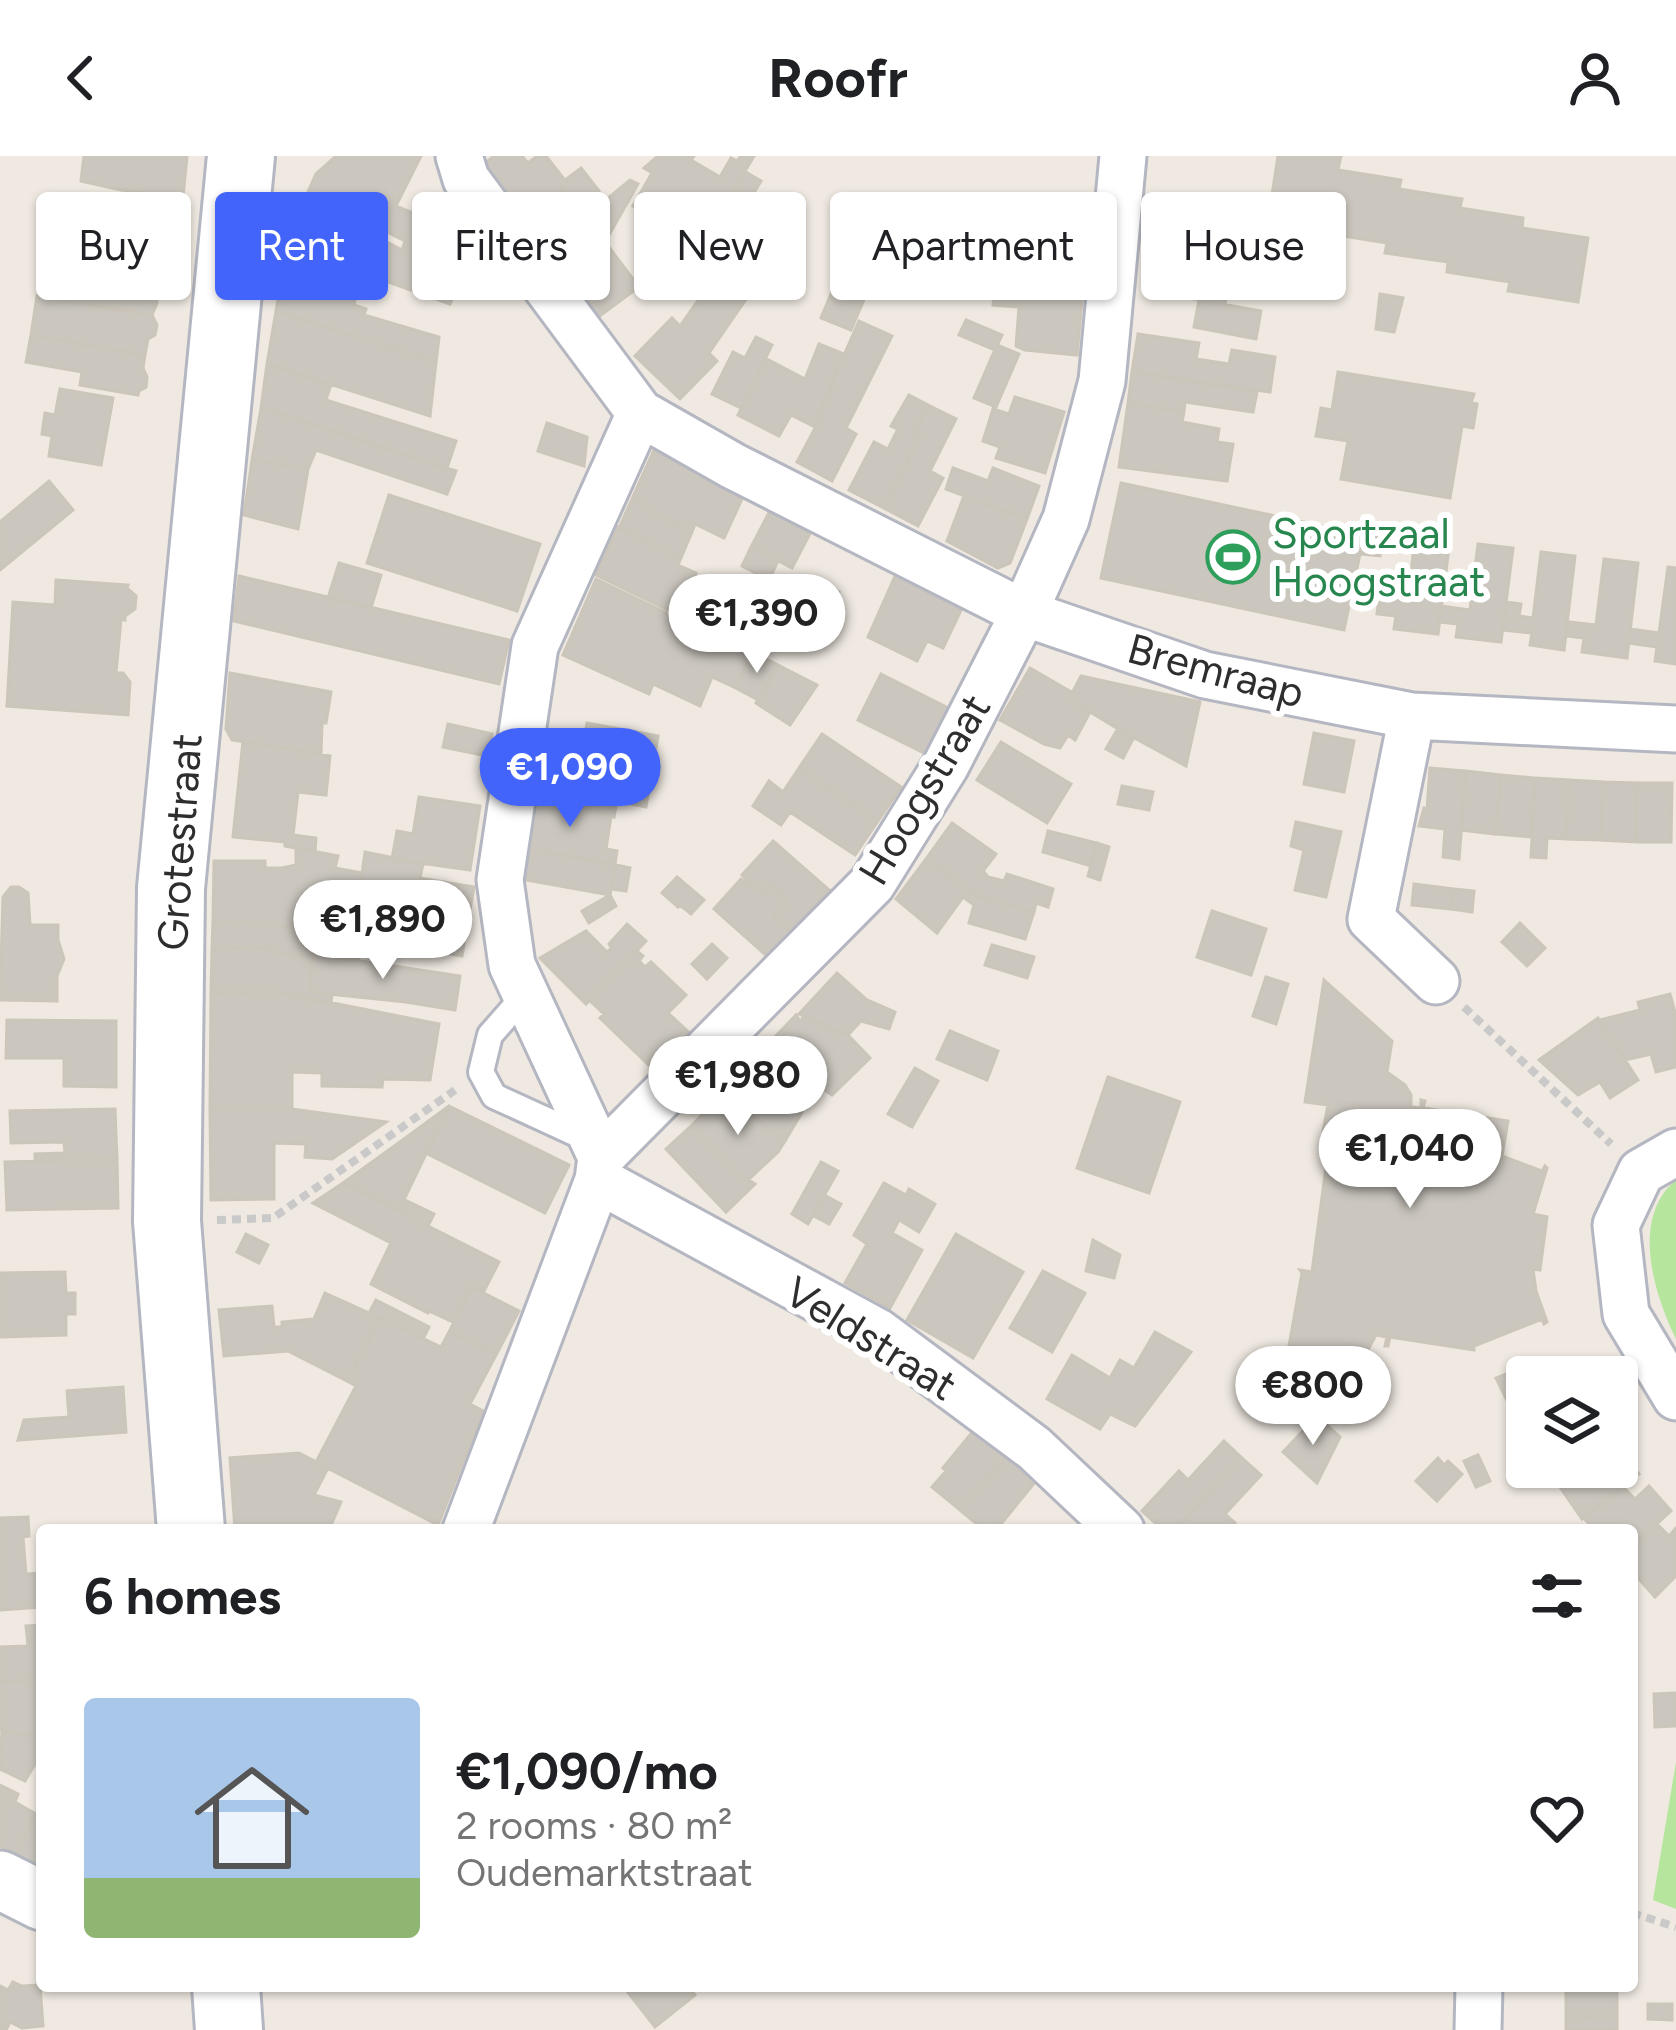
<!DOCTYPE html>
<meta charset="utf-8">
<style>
:root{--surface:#fff;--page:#f6f6f6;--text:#202124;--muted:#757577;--accent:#4264fb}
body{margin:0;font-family:Figtree,sans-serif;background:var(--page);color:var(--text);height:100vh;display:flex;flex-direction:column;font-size:45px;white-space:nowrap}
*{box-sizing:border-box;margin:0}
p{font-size:39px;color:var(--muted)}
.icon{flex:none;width:66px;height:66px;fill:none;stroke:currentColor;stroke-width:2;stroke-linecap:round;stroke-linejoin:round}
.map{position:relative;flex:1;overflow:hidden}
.panel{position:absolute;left:36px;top:1368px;width:1602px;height:468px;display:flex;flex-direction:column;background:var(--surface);border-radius:12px;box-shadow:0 3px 9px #0004}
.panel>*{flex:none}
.hud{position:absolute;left:36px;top:36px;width:1605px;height:108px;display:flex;gap:24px}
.controls{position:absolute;left:1506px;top:1200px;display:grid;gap:24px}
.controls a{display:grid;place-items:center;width:132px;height:132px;border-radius:12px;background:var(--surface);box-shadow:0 3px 9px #0004;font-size:60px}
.price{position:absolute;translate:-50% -102px;padding:0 27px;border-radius:42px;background:#fff;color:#222;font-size:39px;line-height:78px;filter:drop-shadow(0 3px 6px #0008)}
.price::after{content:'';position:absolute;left:50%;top:72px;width:36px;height:27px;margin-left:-18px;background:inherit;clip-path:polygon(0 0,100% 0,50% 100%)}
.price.active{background:var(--accent);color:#fff}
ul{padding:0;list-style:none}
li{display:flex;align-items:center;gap:36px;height:300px;padding:0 48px}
li span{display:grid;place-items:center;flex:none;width:336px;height:240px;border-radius:12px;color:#555}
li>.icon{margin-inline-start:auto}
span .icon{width:144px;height:144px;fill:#fffc;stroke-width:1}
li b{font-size:51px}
h2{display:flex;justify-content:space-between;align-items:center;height:144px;padding:0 48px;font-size:51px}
.chip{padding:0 42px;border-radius:12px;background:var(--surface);box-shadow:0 3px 9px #0004;font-size:42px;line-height:108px}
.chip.active{background:var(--accent);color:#fff}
header{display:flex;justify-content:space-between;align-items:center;height:156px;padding:0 48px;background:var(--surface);font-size:54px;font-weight:700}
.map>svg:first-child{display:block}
</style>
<header><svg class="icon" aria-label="back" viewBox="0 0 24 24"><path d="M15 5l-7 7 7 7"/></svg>Roofr<svg class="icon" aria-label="person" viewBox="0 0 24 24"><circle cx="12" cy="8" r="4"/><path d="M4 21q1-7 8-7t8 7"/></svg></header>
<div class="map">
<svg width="1676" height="1874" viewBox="0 0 1676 1874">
<rect width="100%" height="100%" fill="#efe9e1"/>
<path fill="#b6e59e" d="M1676,1024V1183C1654,1138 1630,1062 1676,1024Z
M1676,1606V1753L1653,1744Z"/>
<path fill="#cbc7bf" stroke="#cbc5ba" stroke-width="3" d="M84,0H187L183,41L121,34L81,25Z
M336,0H421L396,50L393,49L383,74L359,62L355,70L304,45L316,18Z
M494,0H522L528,7L537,0H546L567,27L560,32L566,40L551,51L539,35L514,53L480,11Z
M658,0H694L691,4L720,21L731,2L737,5L741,0H754L701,89L633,50L652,17L644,12Z
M1278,0H1341L1338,14L1401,24L1399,33L1462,43L1460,52L1523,62L1522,72L1588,82L1578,146L1508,135L1510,126L1447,116L1448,106L1385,97L1387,87L1325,77L1326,68L1269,59Z
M581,12L599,35L578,51L586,62L545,94L514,53L539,35L551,51L566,40L560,32L567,27L565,24Z
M744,15L761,25L748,47L732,37Z
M630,24L638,28L605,86L639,131L597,162L545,94Z
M295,41L385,84L370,116L285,102Z
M885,45L995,78L984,115L874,82Z
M393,49L476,82L450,148L388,126L390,122L376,117L389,87L402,94L405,85L383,74Z
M113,60L179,67L174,124L106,112L108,96L60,87L63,63L111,70Z
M1194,66L1240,74L1246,83L1244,96L1234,103L1220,101L1218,114L1231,116L1225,148L1170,139L1174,116L1155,113L1163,70L1193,75Z
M710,74L738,90L720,113L706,105L711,95L701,89Z
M730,99L762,120L709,197L717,205L680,243L635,200L672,162L680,170Z
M285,102L354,114L349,144H355L354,149L366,153L364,159L439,181L436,206L276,155Z
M49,106L100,115L101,111L174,124V125L171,138L156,136L157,147L152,159L43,141Z
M841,114L871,127L851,174L821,162Z
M997,114L1084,123L1077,199L1025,194L1016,190L1019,151L993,149Z
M1380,138L1403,142L1394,176L1376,173Z
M37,140L152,159L157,169L155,179L148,183L145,199L31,179Z
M1199,144L1261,155L1256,183L1194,171Z
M276,155L436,206L430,260L267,208Z
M966,164L1002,179L995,194L959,179Z
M859,165L892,180L846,272L856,278L832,325L797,306L821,261L818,259Z
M1138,178L1199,187L1196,203L1229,208L1232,194L1275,201L1270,236L1132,216Z
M31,179L145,199L143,212L147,221L146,231L139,235L138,239L80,229L82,216L26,206Z
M756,181L772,189L741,252L712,238L733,196L745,202Z
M819,188L844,198L815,271L791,259L779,280L738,259L765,202L805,223Z
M997,189L1019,198L996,251L974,242Z
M267,208L331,228L326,244L456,285L447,312L261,252Z
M1132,216L1257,236L1253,256L1185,246L1184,256L1128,247Z
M1338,216L1474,238L1471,247L1477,248L1473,272L1462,270L1450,342L1341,323L1348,285L1316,280L1321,252L1332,254Z
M60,233L113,242L101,309L49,300L52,280L42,278L45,257L55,259Z
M909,239L928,249L914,279L920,282L884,352L849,334L874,286L888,293L898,273L891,270Z
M1015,241L1064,256L1045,317L996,302L1000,291L983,285L993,253L1009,258Z
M1128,247L1184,256L1182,266L1219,273L1217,286L1233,288L1227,325L1119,311Z
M928,249L956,263L930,315L943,322L918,370L884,352L920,282L914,279Z
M261,252L456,315L447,338L316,294L308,313L252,304Z
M547,267L587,281L584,310L538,295Z
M657,287L731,325L727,335L742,343L724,382L695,368L692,376L632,343Z
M252,304L308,313L298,373L244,359Z
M953,312L988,325L993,312L1039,330L1027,363L946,333Z
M49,325L73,354L0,414V366Z
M1121,327L1364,379L1344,474L1101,422Z
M389,339L540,388L517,455L367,407Z
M964,340L1027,363L1010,407L998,412L947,385Z
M632,343L692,376L681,402L619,372Z
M773,349L814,370L792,412L751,391Z
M618,371L681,402L678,409L696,417L678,459L596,419Z
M1365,373L1386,376L1380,400L1360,398Z
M1415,380L1450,384L1438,478L1394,473L1396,460L1377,458L1379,442L1408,446Z
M1478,388L1513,392L1501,486L1456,481L1458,468L1439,466L1441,450L1470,454Z
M751,391L778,405L769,424L742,410Z
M1541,396L1575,400L1564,494L1530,489L1532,477L1502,474L1506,446L1521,448L1519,460L1533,462Z
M1604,403L1638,407L1627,502L1582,496L1584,482L1566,480L1568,466L1596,469Z
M339,407L381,419L371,452L328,442Z
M1668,411L1676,412V508L1655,505L1657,491L1628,487L1630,473L1659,477Z
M896,418L963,450L943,492L927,485L917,505L868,481Z
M239,420L509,484L499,528L234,465Z
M813,422L839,436L818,476L792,462Z
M596,423L751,498L736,532L712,521L700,550L653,528L649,538L563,499Z
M56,424L128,429L127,432L136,440L135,453L125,460V464L121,463L116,517H123L130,526L128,559L7,550L13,446L55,449Z
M750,441L777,456L759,490L732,475Z
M752,496L778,509L760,545L736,532Z
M778,509L817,529L790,569L756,547L758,543L760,545Z
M1030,512L1073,537L1069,543L1090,556L1075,584L1068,579L1060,592L1044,588L1000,564Z
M230,517L331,536L326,567H322L321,598L232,584L226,573Z
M881,518L950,553L928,599L858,564Z
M1081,520L1200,546L1186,610L1118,573L1069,543Z
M587,567L658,580L646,651L617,645L614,661L588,652L589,649L536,639L542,603L580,610Z
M448,568L492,578L487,600L443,591Z
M1117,574L1133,583L1123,602L1106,593Z
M1314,577L1354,585L1344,636L1304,628Z
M822,578L901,631L878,665L799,612Z
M243,585L330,600L326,639L298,636L293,679L316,682L315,696L285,690V686L233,681Z
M1001,586L1071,628L1047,667L977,624Z
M799,612L878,665L855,699L790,656L781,669L753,650L769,625L783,636Z
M1430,612L1466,615L1459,703L1443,701L1445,673L1419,670L1424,652L1427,653Z
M1466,615L1501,619L1495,678L1460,674Z
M1501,619L1535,622L1531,681L1495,678Z
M1535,622L1569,624L1566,683L1547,682L1546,702L1531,701Z
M1569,624L1603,626L1601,684L1566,683Z
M1603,626L1637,627L1636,686L1601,684Z
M1637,627H1672L1671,686H1636Z
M1122,630L1153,636L1149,654L1118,648Z
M536,639L589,649L588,652L611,660L606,693L617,695L615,708L526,693Z
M419,641L480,650L470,714L392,703L397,675L413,678Z
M1296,666L1341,676L1326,741L1295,734L1304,694L1291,690Z
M952,667L996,698L983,715L988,721L1004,725L1007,718L1053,733L1048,751L1036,747L1034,756L977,740L926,703Z
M1048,675L1097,687L1091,710L1043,696Z
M773,685L829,734L791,777L773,761L788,744L771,728L762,738L742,719Z
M1097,687L1109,691L1100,724L1088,720Z
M296,692L338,700L335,712L362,717L349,782L264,767L213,766L214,705H265V712H282L296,709Z
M526,693L616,709L610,739L521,723Z
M365,696L423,708L420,722L474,731L467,771L414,763L416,747L404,744L406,740L360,732Z
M926,703L977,740L1034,756L1025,783L969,767L974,749L963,741L937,777L896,743Z
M616,709L630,712L626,735L611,733Z
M677,721L704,744L691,758L680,749L678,751L662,737Z
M741,723L762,738L771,728L788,744L773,761L791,777L769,802L714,753Z
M1414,728L1454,733L1451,753L1412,749Z
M11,731H19L28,737L30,769H58V784L64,803L57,820V845L0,844L3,741Z
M1454,733L1474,735L1472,756L1451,753Z
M610,739L616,750L589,767L582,755Z
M1212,755L1266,773L1251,819L1197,801Z
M389,756L467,771L462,800L384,786Z
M213,766L264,767L309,775V783L360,788L358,805L314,798L312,801L272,796L271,792L212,793Z
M1520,767L1545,792L1527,810L1502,786Z
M627,768L646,785L586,848L540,802L586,775L607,796L612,792L609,788Z
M712,788L727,802L707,823L692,808Z
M992,789L1034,801L1027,822L985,809Z
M271,792L272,796L312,801L309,836L332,839L331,848L277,836L211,837L212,793Z
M637,795L643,800L639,805L645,811L651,806L686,839L668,857L696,883L659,919L600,862L604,858L589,844Z
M314,798L460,820L455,854L406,846L309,836Z
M837,817L867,844L895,856L889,873L861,865L848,879L799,858Z
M1266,821L1288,828L1276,868L1253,860Z
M1324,824L1392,885L1387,916L1405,929L1411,939V951L1421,952V944L1425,945L1423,952L1508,965L1502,1000L1542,1015L1545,1010L1547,1012L1533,1058L1547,1061L1540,1114L1533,1113L1536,1135L1547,1166L1544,1168L1542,1163L1474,1190V1194L1390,1181L1388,1190H1385L1387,1181L1376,1179L1366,1197L1344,1205L1343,1210L1287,1201L1302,1117L1300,1114L1312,1116L1328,996V992L1320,991L1328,949L1305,946Z
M277,836L439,868L430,924L383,923L382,931L322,930V917L292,916V953H210L211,837Z
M1670,838L1676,860V911L1656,916L1651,898L1625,904L1600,864L1640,854L1638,846Z
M796,859L800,865L804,861L848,879L870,902L832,939L815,927L773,883Z
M1598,862L1638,924L1610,942L1600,926L1578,939L1539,904Z
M7,864L116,865V931L64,930V902H6Z
M950,875L998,895L987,924L937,903Z
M773,883L815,927L791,950L748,906Z
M748,906L791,950L802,956L785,985L767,973L724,928Z
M915,912L938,925L912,971L888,958Z
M1108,921L1180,946L1149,1037L1077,1012Z
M740,945L767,973L785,985L778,996L748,1024L733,1014L691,970L715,946L726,958Z
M449,950L569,1009L545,1057L426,997Z
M449,950L399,1054L343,1027L404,983Z
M115,953L117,1003L35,1005V998L65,997L64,986L11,987L10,955Z
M210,953H292L386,966L332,1003L305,1001L306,988L274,987V1043L211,1044Z
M691,970L733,1014L755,1028L726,1056L666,993Z
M117,1003L118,1052L7,1054L5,1006Z
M821,1006L838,1015L808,1068L792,1058Z
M343,1027L499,1106L483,1137L472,1131L453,1166L429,1155L428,1157L371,1128L391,1087L313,1047Z
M884,1027L906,1039L909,1033L935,1048L919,1076L899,1064L892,1077L922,1094L890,1152L845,1127L867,1088L854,1079Z
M826,1040L841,1048L829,1068L814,1060Z
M405,1044L434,1058L428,1070L399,1055Z
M246,1078L268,1089L259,1107L237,1096Z
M956,1078L1023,1116L973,1202L907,1164Z
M1093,1084L1120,1099L1114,1122L1086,1115Z
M1043,1115L1085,1137L1052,1196L1010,1172Z
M65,1116L66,1137H75V1158H66V1179L0,1181V1117Z
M472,1131L519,1155L496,1199L449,1176Z
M325,1137L380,1162L347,1225L288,1195L224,1200L219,1154L272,1150L274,1171H282V1166L314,1163Z
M376,1144L429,1171L423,1183L369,1157Z
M380,1162L441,1191L449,1176L496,1199L470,1248L483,1255L438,1369L316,1306L356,1230L347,1225Z
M1155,1176L1191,1196L1135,1270L1110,1258L1100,1273L1047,1243L1072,1199L1110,1222L1120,1204L1134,1212Z
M1544,1203L1552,1219L1569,1209L1575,1221H1527V1269L1521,1273L1496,1222Z
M123,1231L126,1276L18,1284L24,1264L69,1261L67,1235Z
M1317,1260L1340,1281L1317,1327L1283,1296Z
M975,1273L1007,1300L960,1354L932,1331L946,1315L943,1312Z
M1224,1285L1242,1302L1175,1374H1163L1142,1355L1179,1315L1188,1324Z
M1620,1292L1639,1318L1582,1363L1551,1318L1561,1311H1617V1294Z
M299,1297L328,1312L314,1339L341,1346L329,1374H235L230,1302Z
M1478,1299L1490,1325L1476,1331L1464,1305Z
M1007,1300L1036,1325L996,1374H984L960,1354Z
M1242,1302L1261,1319L1225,1358L1235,1367L1229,1374H1175Z
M1438,1302L1444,1309L1448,1305L1462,1318L1437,1345L1416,1325Z
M1649,1330L1671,1355L1632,1390V1374H1594L1583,1361L1623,1331L1635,1343Z
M28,1361L29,1380L23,1381L26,1418L42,1417V1451L0,1454V1362Z
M1657,1368L1669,1380L1676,1372V1420L1655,1441L1632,1415V1390Z
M42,1469V1523L0,1526V1491L28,1490L26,1470Z
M42,1523V1582L0,1574V1526Z
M1676,1537V1570L1655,1571L1654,1538Z
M2,1574L42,1582V1596L25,1625L0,1613Z
M0,1629L18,1638L15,1646L36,1658L16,1698L0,1690Z
M36,1658L42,1661V1712L16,1698Z
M13,1826L22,1830L40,1829L43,1870L22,1872L10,1866L6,1874H0V1830L8,1834Z
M623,1830H688L695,1839L655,1871Z
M1566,1830H1617V1861L1566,1860Z
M1648,1848H1672V1864L1648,1863Z
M1566,1860L1617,1861V1874H1566Z"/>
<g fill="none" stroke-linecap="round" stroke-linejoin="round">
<g stroke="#b4b7c1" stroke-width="30">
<path id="service" d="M526,838L490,879L481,916L494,940L590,984"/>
</g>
<g stroke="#b4b7c1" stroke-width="51">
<path id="minor" d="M459,0L466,23L640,257L733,310L1024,457L1205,519L1412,560L1676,573
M1412,560L1371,763L1436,825
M1676,996L1641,1016L1616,1069L1626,1158L1676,1241
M601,1001L512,809L500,724L535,490L640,257
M598,1024L878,1176L1034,1292L1121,1374
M466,1374L598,1024L601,1001L872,728L946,609L1024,457L1066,363L1102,225L1123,0
M1478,1874L1479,1830"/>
</g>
<g stroke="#b4b7c1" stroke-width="63">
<path id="tertiary" d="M0,1724L42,1745"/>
</g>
<g stroke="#b4b7c1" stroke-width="72">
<path id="secondary" d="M191,1374L167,1065L171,732L241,0
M226,1830L229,1874"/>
</g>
<path stroke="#c9c9c9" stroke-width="8" stroke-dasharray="9 6" stroke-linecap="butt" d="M1464,851L1611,988
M217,1064L273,1062L455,934
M1632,1757L1676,1771"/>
<use href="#service" stroke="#fff" stroke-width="24"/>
<use href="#minor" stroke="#fff" stroke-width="45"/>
<use href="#tertiary" stroke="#fff" stroke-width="57"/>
<use href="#secondary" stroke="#fff" stroke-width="66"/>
</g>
<defs>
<g id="stadium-ring" transform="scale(2.7)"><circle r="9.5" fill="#fff" stroke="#2e9e5b" stroke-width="1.5"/><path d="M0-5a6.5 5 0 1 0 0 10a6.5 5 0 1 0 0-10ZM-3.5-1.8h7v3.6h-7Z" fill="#2e9e5b"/></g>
</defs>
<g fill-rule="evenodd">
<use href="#stadium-ring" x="1233" y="401"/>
</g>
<g text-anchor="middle" stroke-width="12" stroke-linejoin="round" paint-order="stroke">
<g font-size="42" fill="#27864d" stroke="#fff" text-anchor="start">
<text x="1272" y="392">Sportzaal<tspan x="1272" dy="48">Hoogstraat</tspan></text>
</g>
<g font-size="42" fill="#2e2e2e" stroke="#fff">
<text transform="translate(1216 514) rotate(15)" y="15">Bremraap</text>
<text transform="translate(924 633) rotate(-59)" y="15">Hoogstraat</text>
<text transform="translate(179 686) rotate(-86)" y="15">Grotestraat</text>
<text transform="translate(871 1182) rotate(32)" y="15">Veldstraat</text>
</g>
</g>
</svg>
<div class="controls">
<a><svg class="icon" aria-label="layers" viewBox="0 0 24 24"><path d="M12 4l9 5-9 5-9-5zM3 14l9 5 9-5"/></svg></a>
</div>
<b class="price" style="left:757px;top:520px">€1,390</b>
<b class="price active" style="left:570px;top:674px">€1,090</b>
<b class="price" style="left:383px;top:826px">€1,890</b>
<b class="price" style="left:738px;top:982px">€1,980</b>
<b class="price" style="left:1410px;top:1055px">€1,040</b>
<b class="price" style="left:1313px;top:1292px">€800</b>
<div class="hud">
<a class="chip">Buy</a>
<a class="chip active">Rent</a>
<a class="chip">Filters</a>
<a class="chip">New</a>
<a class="chip">Apartment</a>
<a class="chip">House</a>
</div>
<section class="panel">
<h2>6 homes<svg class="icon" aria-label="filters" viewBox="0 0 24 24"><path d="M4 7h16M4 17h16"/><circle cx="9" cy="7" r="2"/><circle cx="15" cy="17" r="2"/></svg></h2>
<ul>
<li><span style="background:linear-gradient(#a9c7e8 75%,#8fb573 0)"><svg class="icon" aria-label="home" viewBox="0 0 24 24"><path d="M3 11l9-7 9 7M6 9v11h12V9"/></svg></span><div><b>€1,090/mo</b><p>2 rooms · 80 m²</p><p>Oudemarktstraat</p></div><svg class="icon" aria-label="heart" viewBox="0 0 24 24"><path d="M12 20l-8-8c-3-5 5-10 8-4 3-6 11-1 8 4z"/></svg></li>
</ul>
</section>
</div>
